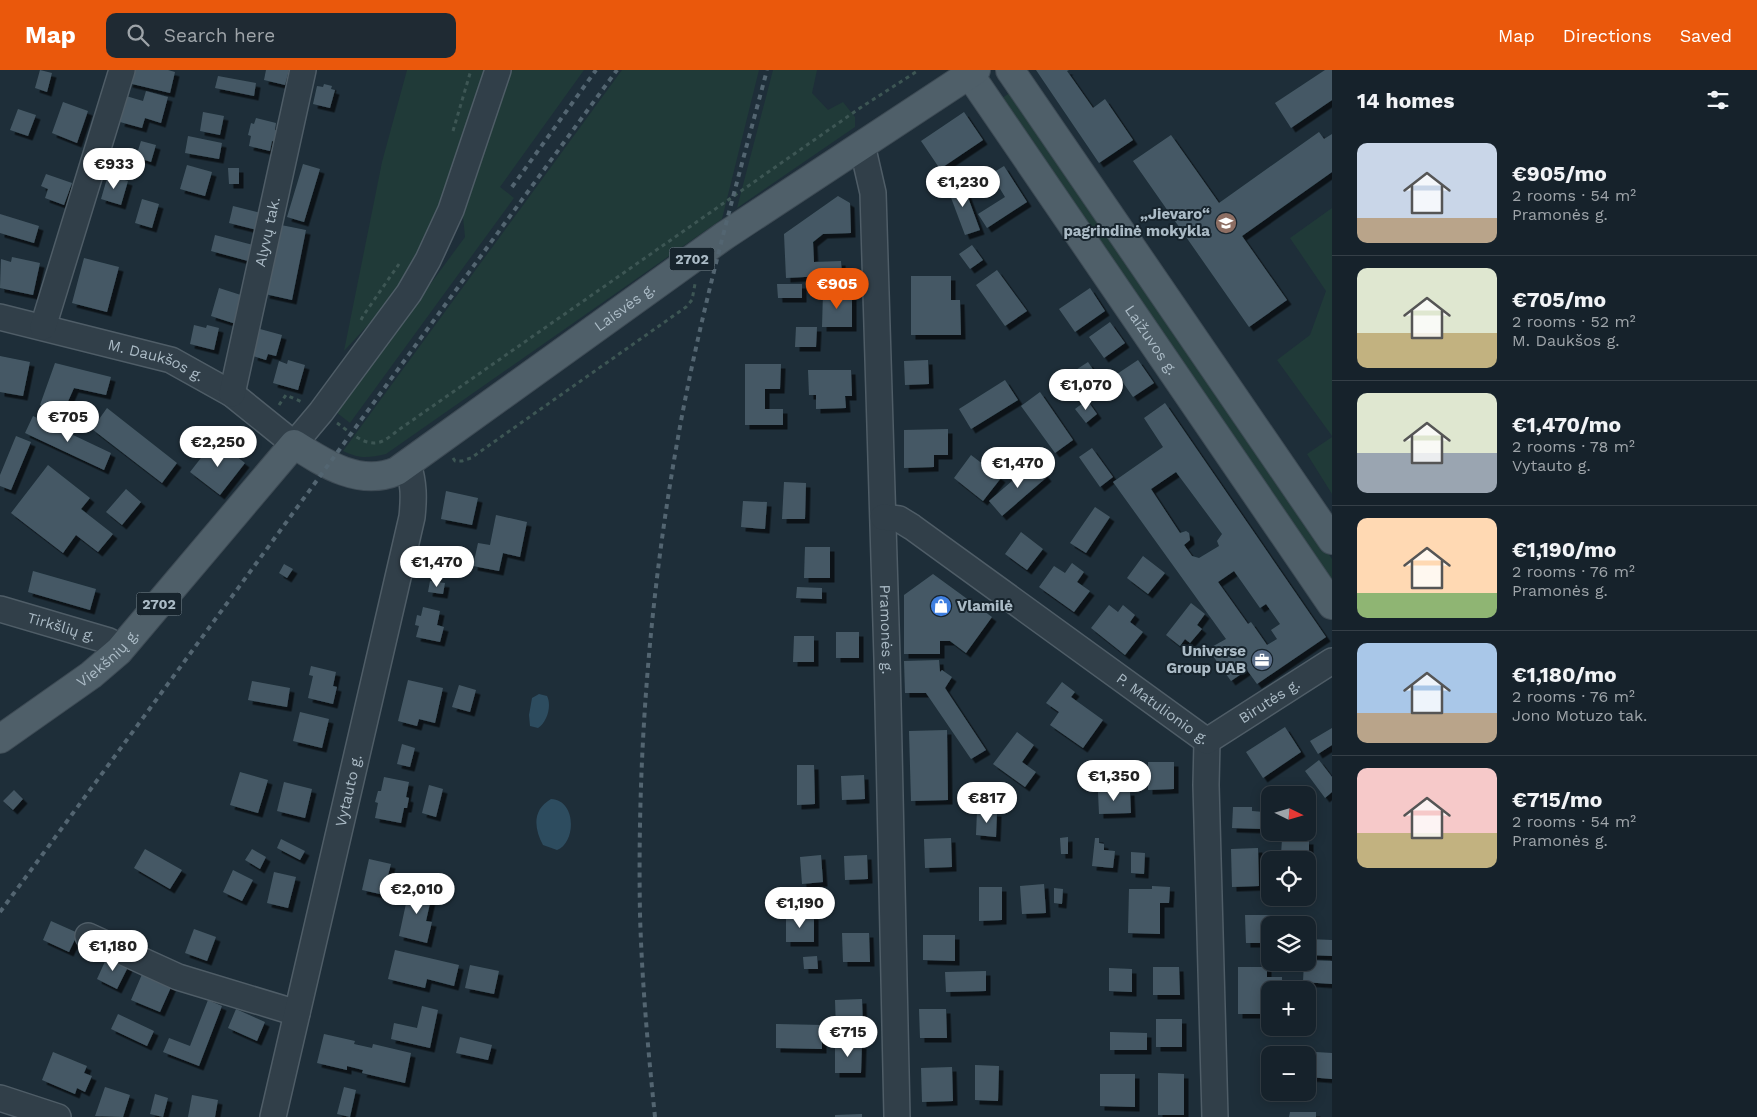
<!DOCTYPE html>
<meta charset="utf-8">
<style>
:root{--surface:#16222b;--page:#1f2a33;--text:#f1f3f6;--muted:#9ea4a9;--line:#353f47;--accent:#ea580c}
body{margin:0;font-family:"Work Sans",sans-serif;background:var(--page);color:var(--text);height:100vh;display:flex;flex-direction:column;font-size:19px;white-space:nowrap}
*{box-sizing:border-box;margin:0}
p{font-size:16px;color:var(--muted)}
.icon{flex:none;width:28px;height:28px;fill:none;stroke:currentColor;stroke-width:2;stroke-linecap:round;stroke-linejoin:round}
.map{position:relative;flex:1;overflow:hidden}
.panel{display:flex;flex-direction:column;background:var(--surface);width:425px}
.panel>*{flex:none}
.needle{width:32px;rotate:95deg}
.tools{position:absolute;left:1261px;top:716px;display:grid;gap:10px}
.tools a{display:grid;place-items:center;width:55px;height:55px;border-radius:10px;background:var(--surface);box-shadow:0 2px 12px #0003,0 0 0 1px var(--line);font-size:25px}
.price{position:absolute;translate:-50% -42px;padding:0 11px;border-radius:18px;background:#fff;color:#222;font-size:16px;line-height:32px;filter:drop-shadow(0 1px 2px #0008)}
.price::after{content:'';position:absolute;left:50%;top:30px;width:15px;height:11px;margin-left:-8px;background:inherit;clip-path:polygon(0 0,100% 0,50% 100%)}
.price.on{background:var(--accent);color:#fff}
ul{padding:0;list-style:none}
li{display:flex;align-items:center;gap:15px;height:125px;padding:0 25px}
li+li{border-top:1px solid var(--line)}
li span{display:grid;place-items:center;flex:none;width:140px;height:100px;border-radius:10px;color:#555}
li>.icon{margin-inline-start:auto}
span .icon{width:60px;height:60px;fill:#fffc;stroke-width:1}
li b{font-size:21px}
h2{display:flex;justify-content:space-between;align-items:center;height:60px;padding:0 25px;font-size:21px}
header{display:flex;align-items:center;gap:30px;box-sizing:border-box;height:70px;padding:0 25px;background:var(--accent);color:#fff}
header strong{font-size:24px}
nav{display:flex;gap:28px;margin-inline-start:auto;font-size:18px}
.search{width:350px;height:45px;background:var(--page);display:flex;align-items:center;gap:12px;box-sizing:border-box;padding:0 18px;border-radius:10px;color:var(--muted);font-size:19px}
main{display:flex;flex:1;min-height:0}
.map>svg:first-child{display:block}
</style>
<header>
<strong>Map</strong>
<div class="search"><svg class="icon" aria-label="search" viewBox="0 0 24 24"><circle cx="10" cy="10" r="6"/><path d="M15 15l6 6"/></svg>Search here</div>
<nav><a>Map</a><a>Directions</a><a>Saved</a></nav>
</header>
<main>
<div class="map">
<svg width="1332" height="1047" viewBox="0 0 1332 1047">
<defs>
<filter id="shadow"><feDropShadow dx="4.5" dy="4.5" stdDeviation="0" flood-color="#0009"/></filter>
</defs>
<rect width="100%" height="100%" fill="#1e2e39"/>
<path fill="#203a38" d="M407,0H488L444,133L408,203L379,243L344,281L382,92Z
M511,0H584L500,117L514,128L350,353L336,342L465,167L463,147Z
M622,0H759L722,149L386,384C368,388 360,389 343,381Z
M773,0H817L812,23L828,40L843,32L855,47V57L737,138Z
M1011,22L1332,489V518L998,31Z
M1332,138V366L1277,290L1310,265L1326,221L1290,168Z
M1332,367V424L1307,384Z"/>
<path fill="#2d4c5f" d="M539,624L547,626C552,636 547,652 538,658L530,656L529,645L532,628Z
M551,729C577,730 576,773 557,780L543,775C534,758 532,740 551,729Z"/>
<path fill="#455965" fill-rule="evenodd" filter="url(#shadow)" d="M40,0L52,3L47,22L35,18Z
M132,0H168L175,2L170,23L128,13Z
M266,0H289L285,15L264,10Z
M1036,0H1069L1067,1L1093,38L1105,29L1133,70L1099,93Z
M1325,0H1332V30L1291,58L1275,33Z
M218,6L256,13L254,26L215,18Z
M324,14L332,16L331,19L335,20L330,38L313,34L317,16L323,17Z
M146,21L168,27L161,53L145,48L142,58L120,52L126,26L143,31Z
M63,32L88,41L77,73L52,63Z
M18,39L36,45L28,66L10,60Z
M203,42L224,46L220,65L200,61Z
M964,42L983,70L940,99L921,71Z
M256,48L276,53L275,60L278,61L276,72L272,71L270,81L249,76L251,66L248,65L251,53L254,54Z
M1319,62L1324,69L1332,64V102L1242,166L1287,230L1249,257L1133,91L1171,65L1219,133Z
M188,66L222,73L219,89L185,83Z
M141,71L156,75L151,92L136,87Z
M303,94L320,99L304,152L287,147Z
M187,95L212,102L205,126L180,119Z
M1004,96L1027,132L987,158L978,144L1005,127L991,104Z
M228,98H239V114H229Z
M46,104L72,113L64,135L45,128L48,119L41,116Z
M108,105L128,111L121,135L101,129Z
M962,111L980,160L965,165L947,117Z
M838,126L850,133L851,163L823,164L813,172L814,192L841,191L842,205L786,208L784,164Z
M142,129L159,134L152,158L135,153Z
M233,136L261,143L257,160L229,153Z
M0,144L39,156L34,173L0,163Z
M281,155L306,160L292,230L265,224Z
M215,165L253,175L248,191L211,181Z
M972,175L983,190L970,199L959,184Z
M12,187L40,193L33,225L0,218L1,189L11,192Z
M84,188L119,197L107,242L72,233Z
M997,200L1027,241L1005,256L976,215Z
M911,206H951V230H960L961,265H911Z
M777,214H802V228H778Z
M219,218L244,226L236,254L211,246Z
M1090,218L1105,241L1075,262L1059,239Z
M823,223H852V257H822Z
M1110,252L1125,273L1104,288L1089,267Z
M194,255L206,258L207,255L219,258L214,280L190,274Z
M796,257H817L816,277H795Z
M260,259L282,265L276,286L268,284L266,290L253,286Z
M0,286L30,292L23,326L0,322Z
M288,290L305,295L298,320L273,313L279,291L287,294Z
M928,290L929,314L905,315L904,291Z
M1138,290L1154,313L1133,327L1117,304Z
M1088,292L1100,310L1074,327L1062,309Z
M55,293L111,307L106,325L74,318L62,345L40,335Z
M745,294H781L780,319H765V339H783V355H745Z
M808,300H851L852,326H845L846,338L816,339V325H809Z
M1005,310L1018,330L971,359L959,339Z
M1040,322L1073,370L1055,383L1021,336Z
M1087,330L1097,344L1086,353L1075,339Z
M1165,333L1326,567L1257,614L1247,600L1231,611L1208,579L1226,569L1113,412L1163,377L1144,348ZM1176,402L1222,464L1217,471L1219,476L1199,488L1192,486L1184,475L1190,470L1189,463L1186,461L1180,463L1151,419ZM1234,501L1260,538L1266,534L1280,554L1271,560L1277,569L1267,575L1251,552L1248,554L1218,512Z
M107,338L177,393L162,413L92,359Z
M33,346L111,383L104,400L25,363Z
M948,359V385H934V397L904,398V360Z
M16,366L31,372L11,420L0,416V405Z
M215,370L245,393L220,425L190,402Z
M1092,378L1113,407L1100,417L1079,387Z
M971,385L1001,408L983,431L954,408Z
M1034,392L1047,407L1002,446L989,431Z
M48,395L90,428L81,439L113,464L98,482L76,465L63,483L11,443Z
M784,412L806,413L805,449H782Z
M126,419L141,432L122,455L106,442Z
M446,421L478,428L472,455L441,449Z
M743,431L767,432L765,459L741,457Z
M1095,437L1110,447L1086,483L1070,473Z
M496,445L527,452L520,487L503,483L499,501L473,496L478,473L490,475Z
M1021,462L1043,479L1027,500L1005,484Z
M805,477H830V508H804Z
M1143,486L1165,503L1148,524L1127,508Z
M1072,493L1084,502L1077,512L1090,521L1074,542L1039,517L1054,496L1065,503Z
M284,494L293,499L287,508L279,503Z
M33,501L96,519L90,540L28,522Z
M933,504L992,547L966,583L950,571H940V584H904V525Z
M430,511L445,513L443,524L428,522Z
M797,517L822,518V529L796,528Z
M1191,533L1205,544L1197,555L1202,559L1190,573L1185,569L1180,576L1166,565Z
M1109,535L1118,542L1123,535L1135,545L1130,552L1143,562L1125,585L1091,558Z
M423,537L440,541L437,555L444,557L440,572L416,567L419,556L415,555L417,545L421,546Z
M836,562H859V588H836Z
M794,566H814V592H793Z
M939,590L940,602L942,600L952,607L945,618L986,680L971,689L926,623H905L904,591Z
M311,596L336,602L333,616L337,617L333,634L308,628L313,606L309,605Z
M408,610L443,618L435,653L419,649L417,656L398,651Z
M252,611L290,618L287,637L248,630Z
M1062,612L1075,622L1071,627L1103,650L1083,678L1050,655L1059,642L1046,633Z
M459,615L476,620L470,642L452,637Z
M300,642L329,649L322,678L293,671Z
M1285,657L1301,682L1263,708L1246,682Z
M1332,658V675L1318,684L1310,671Z
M947,660L948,730L911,731L909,661Z
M1017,662L1034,675L1022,692L1036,702L1025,717L993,694Z
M402,674L415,678L410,697L397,694Z
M1319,690L1332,707V722L1325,728L1305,701Z
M1148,692H1174V719L1148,720Z
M797,695H814L815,734L797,735Z
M240,702L268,710L258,743L230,735Z
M864,705L865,729L842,730L841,706Z
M384,707L409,712L406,727L409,728L407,738H404L401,753L375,748L378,733L375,732L378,721H381Z
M284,712L312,719L305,748L277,741Z
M429,715L443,719L436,747L422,743Z
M14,720L23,729L13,740L3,731Z
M1130,721L1131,743L1099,744L1098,722Z
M1233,737H1252V741L1264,742V759L1232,758Z
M977,741L997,742L996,767L976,765Z
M1068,767V784H1061L1060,768Z
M951,768L952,797L925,798L924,769Z
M1095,768H1099V773L1104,774V780L1115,781L1113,798L1092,796Z
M281,769L305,781L300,790L277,778Z
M1282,769L1309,770V786L1281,785Z
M1258,778L1259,816L1232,817L1231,779Z
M145,779L182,800L170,819L134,798Z
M252,779L266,787L260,799L245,790Z
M1131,782L1145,783L1144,804L1131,803Z
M821,785L823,812L802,814L800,787Z
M867,785L868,809L845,810L844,786Z
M369,789L391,794L387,809L393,810L389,826L362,820Z
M233,800L253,810L242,831L223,822Z
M274,802L296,807L288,838L267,833Z
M1044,814L1046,843L1022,844L1020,816Z
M410,815L433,820L426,851L432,852L427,873L399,866Z
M1152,816L1170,817L1169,833H1160V864L1128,863L1129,819H1152Z
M979,817H1002V850L979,851Z
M1054,818L1063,819L1062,834L1054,833Z
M786,845H814V872H786Z
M1245,845H1271L1270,873H1246Z
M51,851L78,863L69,882L43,870Z
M194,859L216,867L207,891L185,883Z
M842,863H869L870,892H843Z
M923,865H955V891L923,890Z
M1309,869L1332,870V886L1309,885Z
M395,880L459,895L454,916L427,909L425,918L388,909Z
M108,885L129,895L117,919L97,909Z
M817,886L818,899H804L803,887Z
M1308,890L1332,891V914L1303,912L1304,892H1308Z
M470,895L499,901L494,924L465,918Z
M1153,897H1179L1180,925H1153Z
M1238,897H1267V907H1282V920H1270V929H1267V944H1238Z
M1109,898L1132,899V922L1109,921Z
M986,901V921L946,922L945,902Z
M143,902L172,915L160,942L131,930Z
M862,929L863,958L836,959L835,930Z
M208,930L222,936L199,996L163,982L169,968L190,976Z
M422,936L438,940L430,978L391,969L394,953L417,958Z
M236,939L265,952L257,971L228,958Z
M919,939H946L947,968H920Z
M118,944L154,961L147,976L111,959Z
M1156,949H1182V977H1156Z
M776,954L822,955V979L776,978Z
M1110,962L1147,963V980H1110Z
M324,964L355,971L354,974L372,978L373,974L411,983L405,1013L362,1003L363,1000L347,996V1000L317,993Z
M460,967L492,975L488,990L456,983Z
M835,974H862L861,1003H835Z
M1299,981L1332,983V1009L1308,1007V985H1299Z
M53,982L87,996L84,1003L92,1006L85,1022L77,1018L75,1024L42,1010Z
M975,995L999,996L998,1031L975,1030Z
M952,997L953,1031L922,1032L921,998Z
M1158,1003L1184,1004V1045H1158Z
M1100,1004H1135V1037L1100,1036Z
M105,1017L130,1025L123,1047L95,1046Z
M344,1017L356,1020L350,1047L337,1044Z
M155,1024L168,1028L163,1047L150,1044Z
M192,1025L218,1030L215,1047H188Z
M1290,1042H1316V1047H1289Z
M862,1044V1047H835V1045Z"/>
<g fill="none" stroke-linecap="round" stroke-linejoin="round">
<g stroke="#4f5d67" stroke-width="28">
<g id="minor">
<path id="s1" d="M862,75L873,123L887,588L897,1047"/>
<path id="s2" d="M0,247L171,290L232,324L294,374L321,342L409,223L428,190L451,140L498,0"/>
<path d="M43,257L122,0"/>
<path id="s3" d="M232,324L303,0"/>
<path id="s4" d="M883,447L899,449L912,457L1207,671L1206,715L1215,1047"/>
<path id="s5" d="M0,539L109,571L119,581"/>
<path id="s6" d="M1207,671L1332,591"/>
<path d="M88,866L178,907L297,943"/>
<path d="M0,1028L58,1047"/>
<path id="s7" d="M273,1047L412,447C414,428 414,413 408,394"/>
</g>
</g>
<g stroke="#3e4b55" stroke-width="30">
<g id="major">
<path d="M1010,0L1332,470"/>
<path id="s8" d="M970,5L1332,535"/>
<path id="s9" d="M0,669L91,605L119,581L294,374C325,394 360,417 397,401L724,166L976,0"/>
</g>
</g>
<path stroke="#3d5654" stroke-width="3" stroke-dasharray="4 4" stroke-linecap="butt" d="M453,61L471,0
M361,250L363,246L399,194
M279,335L286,325L302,332
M337,353C349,361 364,377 380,372C386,370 392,365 397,361L860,38L919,0
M453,388L455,391H462L471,388L686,237L692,230L695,214"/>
<use href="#minor" stroke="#313f49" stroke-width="25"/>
<use href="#major" stroke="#4f5f69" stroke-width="28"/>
<path stroke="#536571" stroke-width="4" stroke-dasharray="5 5" stroke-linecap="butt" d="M512,117L596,0
M0,842C207,562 411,281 617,0
M655,1047C648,980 642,912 640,845C637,684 650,521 679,362C701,240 735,120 767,0"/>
</g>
<defs>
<g id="school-disc" transform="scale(1.125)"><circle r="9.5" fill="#8d6e63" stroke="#17242d"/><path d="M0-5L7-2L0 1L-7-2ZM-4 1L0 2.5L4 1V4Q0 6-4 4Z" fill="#fff"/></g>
<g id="shop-disc" transform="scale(1.125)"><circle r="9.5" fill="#3f7fe0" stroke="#17242d"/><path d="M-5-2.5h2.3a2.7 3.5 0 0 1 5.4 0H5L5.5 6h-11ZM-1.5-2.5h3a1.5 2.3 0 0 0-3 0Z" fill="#fff"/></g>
<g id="office-disc" transform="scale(1.125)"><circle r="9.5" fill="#5c6f8a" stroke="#17242d"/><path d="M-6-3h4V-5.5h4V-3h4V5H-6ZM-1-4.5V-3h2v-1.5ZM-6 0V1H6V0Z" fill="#fff"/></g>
</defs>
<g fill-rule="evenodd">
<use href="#school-disc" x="1226" y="153"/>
<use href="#shop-disc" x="941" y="536"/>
<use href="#office-disc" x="1262" y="590"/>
</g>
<g text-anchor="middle" stroke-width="4" stroke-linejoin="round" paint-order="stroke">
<g fill="#17242d" stroke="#7f8e98" stroke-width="1">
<rect x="669.5" y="177.5" width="45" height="23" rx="4"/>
<rect x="136.5" y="522.5" width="45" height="23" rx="4"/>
</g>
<g font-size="14" font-weight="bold" fill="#abbbc6">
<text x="692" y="194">2702</text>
<text x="159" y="539">2702</text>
</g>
<g font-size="15" font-weight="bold" fill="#abbbc6" stroke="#17242d" text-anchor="end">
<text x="1210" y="149">„Jievaro“<tspan x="1210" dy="17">pagrindinė mokykla</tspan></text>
<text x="957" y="541" text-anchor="start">Vlamilė</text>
<text x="1246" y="586">Universe<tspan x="1246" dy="17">Group UAB</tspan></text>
</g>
<g font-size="15" fill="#abbbc6" stroke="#17242d">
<text dy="5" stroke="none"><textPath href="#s3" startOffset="166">Alyvų tak.</textPath></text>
<text dy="5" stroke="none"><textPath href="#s9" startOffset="811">Laisvės g.</textPath></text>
<text dy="5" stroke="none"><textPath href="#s8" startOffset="321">Laižuvos g.</textPath></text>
<text dy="5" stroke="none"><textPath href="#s2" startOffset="162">M. Daukšos g.</textPath></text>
<text dy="5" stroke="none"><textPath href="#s5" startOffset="64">Tirkšlių g.</textPath></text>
<text dy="5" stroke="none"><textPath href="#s1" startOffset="486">Pramonės g.</textPath></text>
<text dy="5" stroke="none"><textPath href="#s9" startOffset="135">Viekšnių g.</textPath></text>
<text dy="5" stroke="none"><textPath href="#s6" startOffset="74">Birutės g.</textPath></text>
<text dy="5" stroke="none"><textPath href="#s4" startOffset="341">P. Matulionio g.</textPath></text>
<text dy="5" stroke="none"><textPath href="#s7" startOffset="335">Vytauto g.</textPath></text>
</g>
</g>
</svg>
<div class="tools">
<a><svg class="needle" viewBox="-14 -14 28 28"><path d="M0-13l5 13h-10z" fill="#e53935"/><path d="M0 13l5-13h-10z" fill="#9ea4a9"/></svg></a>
<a><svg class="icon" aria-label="locate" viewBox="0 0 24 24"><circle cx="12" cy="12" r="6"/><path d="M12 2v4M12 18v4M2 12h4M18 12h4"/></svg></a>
<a><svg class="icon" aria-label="layers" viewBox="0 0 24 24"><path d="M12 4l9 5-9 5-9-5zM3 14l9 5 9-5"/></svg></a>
<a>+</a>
<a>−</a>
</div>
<b class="price" style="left:114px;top:120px">€933</b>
<b class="price" style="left:963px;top:138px">€1,230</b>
<b class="price on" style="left:837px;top:240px">€905</b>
<b class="price" style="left:1086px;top:341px">€1,070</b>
<b class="price" style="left:68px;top:373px">€705</b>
<b class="price" style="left:218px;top:398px">€2,250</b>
<b class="price" style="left:1018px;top:419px">€1,470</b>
<b class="price" style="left:437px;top:518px">€1,470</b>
<b class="price" style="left:1114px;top:732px">€1,350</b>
<b class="price" style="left:987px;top:754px">€817</b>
<b class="price" style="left:417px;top:845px">€2,010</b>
<b class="price" style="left:800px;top:859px">€1,190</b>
<b class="price" style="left:113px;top:902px">€1,180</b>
<b class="price" style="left:848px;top:988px">€715</b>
</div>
<section class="panel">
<h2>14 homes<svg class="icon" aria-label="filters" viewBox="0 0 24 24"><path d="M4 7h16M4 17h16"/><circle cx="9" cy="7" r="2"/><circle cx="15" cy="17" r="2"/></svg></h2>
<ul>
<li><span style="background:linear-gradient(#c9d6e8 75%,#b9a48a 0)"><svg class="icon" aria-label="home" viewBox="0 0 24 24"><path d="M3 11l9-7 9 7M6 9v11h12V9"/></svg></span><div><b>€905/mo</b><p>2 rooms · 54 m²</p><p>Pramonės g.</p></div></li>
<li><span style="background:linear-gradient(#dfe7d0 65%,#c2b280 0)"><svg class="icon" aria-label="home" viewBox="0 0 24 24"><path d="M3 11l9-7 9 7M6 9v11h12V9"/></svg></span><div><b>€705/mo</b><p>2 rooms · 52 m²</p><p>M. Daukšos g.</p></div></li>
<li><span style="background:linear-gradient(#dfe7d0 60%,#9aa5b1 0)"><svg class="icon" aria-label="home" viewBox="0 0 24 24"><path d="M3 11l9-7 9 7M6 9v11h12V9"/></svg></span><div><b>€1,470/mo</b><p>2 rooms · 78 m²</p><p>Vytauto g.</p></div></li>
<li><span style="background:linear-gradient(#ffd9b3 75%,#8fb573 0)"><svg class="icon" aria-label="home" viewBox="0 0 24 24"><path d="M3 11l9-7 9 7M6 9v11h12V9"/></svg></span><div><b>€1,190/mo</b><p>2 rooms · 76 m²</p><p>Pramonės g.</p></div></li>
<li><span style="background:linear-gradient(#a9c7e8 70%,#b9a48a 0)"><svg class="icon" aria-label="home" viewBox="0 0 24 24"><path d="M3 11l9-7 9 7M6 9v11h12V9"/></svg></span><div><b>€1,180/mo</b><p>2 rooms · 76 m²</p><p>Jono Motuzo tak.</p></div></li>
<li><span style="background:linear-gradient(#f6c9c9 65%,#c2b280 0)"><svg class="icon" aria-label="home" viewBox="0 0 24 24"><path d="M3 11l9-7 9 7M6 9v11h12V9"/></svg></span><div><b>€715/mo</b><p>2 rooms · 54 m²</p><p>Pramonės g.</p></div></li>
</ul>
</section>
</main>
